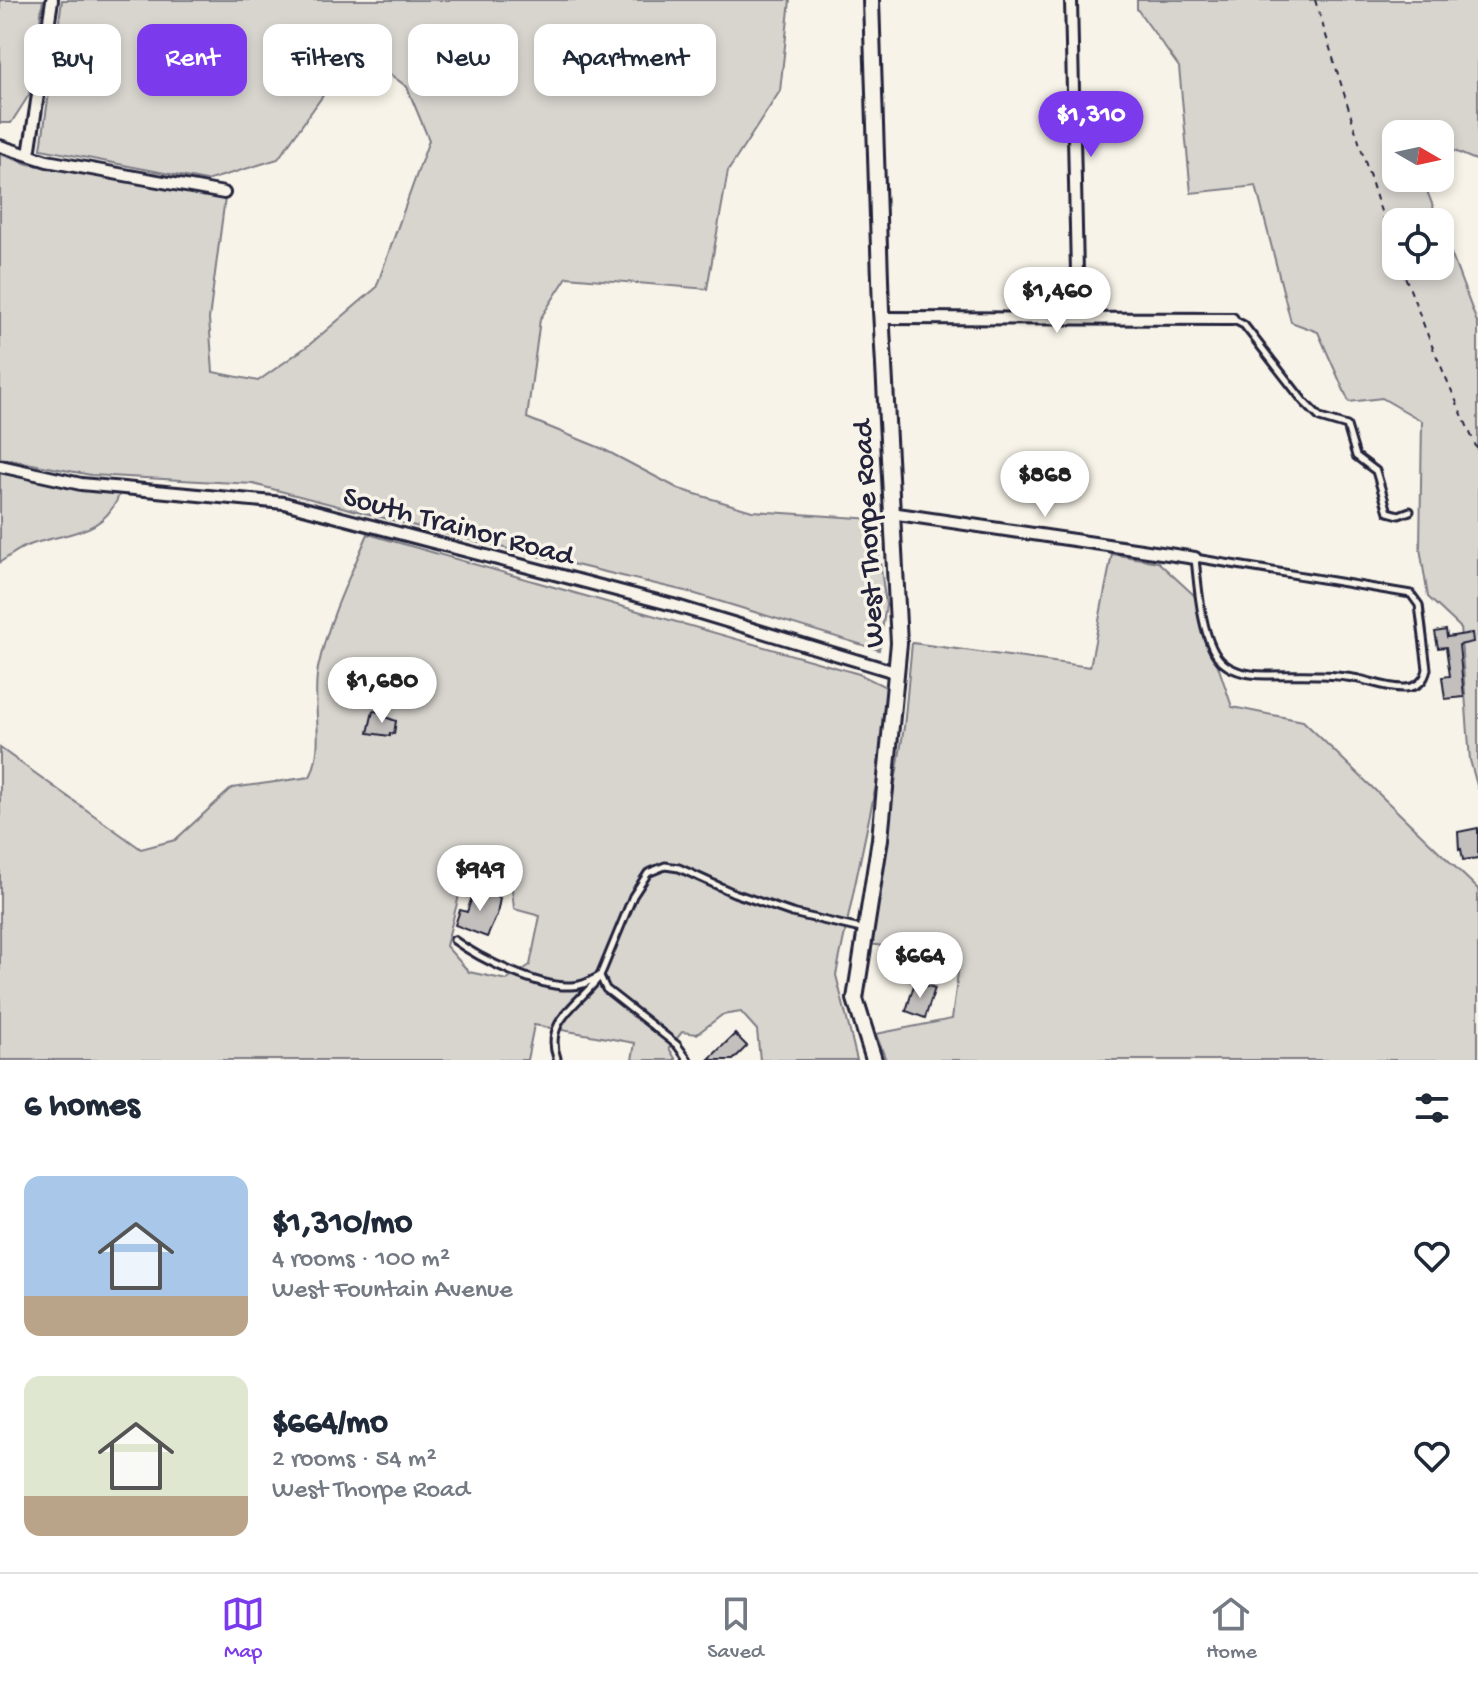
<!DOCTYPE html>
<meta charset="utf-8">
<style>
:root{--surface:#fff;--page:#f6f6f7;--text:#1f2937;--muted:#747a83;--line:#e0e1e3;--accent:#7c3aed}
body{margin:0;font-family:"Gochi Hand",sans-serif;background:var(--page);color:var(--text);height:100vh;display:flex;flex-direction:column;font-size:30px;white-space:nowrap}
*{box-sizing:border-box;margin:0}
p{font-size:26px;color:var(--muted)}
.icon{flex:none;width:44px;height:44px;fill:none;stroke:currentColor;stroke-width:2;stroke-linecap:round;stroke-linejoin:round}
.map{position:relative;height:1060px;overflow:hidden}
.details{display:flex;flex-direction:column;background:var(--surface);flex:1}
.details>*{flex:none}
.top-card{position:absolute;left:24px;top:24px;width:800px;height:72px;display:flex;gap:16px}
.needle{width:52px;rotate:99deg}
.buttons{position:absolute;left:1382px;top:120px;display:grid;gap:16px}
.buttons a{display:grid;place-items:center;width:72px;height:72px;border-radius:16px;background:var(--surface);box-shadow:0 4px 12px #0003;font-size:40px}
.price{position:absolute;translate:-50% -68px;padding:0 18px;border-radius:28px;background:#fff;color:#222;font-size:26px;line-height:52px;filter:drop-shadow(0 2px 4px #0008)}
.price::after{content:'';position:absolute;left:50%;top:48px;width:24px;height:18px;margin-left:-12px;background:inherit;clip-path:polygon(0 0,100% 0,50% 100%)}
.price.selected{background:var(--accent);color:#fff}
ul{padding:0;list-style:none}
li{display:flex;align-items:center;gap:24px;height:200px;padding:0 24px}
li span{display:grid;place-items:center;flex:none;width:224px;height:160px;border-radius:16px;color:#555}
li>.icon{margin-inline-start:auto}
span .icon{width:96px;height:96px;fill:#fffc;stroke-width:1}
li b{font-size:34px}
h2{display:flex;justify-content:space-between;align-items:center;height:96px;padding:0 24px;font-size:34px}
.tag{padding:0 28px;border-radius:16px;background:var(--surface);box-shadow:0 4px 12px #0003;font-size:28px;line-height:72px}
.tag.selected{background:var(--accent);color:#fff}
.tabs{display:flex;justify-content:space-around;align-items:center;height:112px;border-top:2px solid var(--line);background:var(--surface);font-size:22px;color:var(--muted)}
.tabs a{display:grid;justify-items:center;gap:4px}
.tabs .selected{color:var(--accent)}
.map>svg:first-child{display:block}
</style>
<div class="map">
<svg width="1478" height="1060" viewBox="0 0 1478 1060">
<rect width="100%" height="100%" fill="#f7f3e8"/>
<filter id="ink" filterUnits="userSpaceOnUse"><feTurbulence type="fractalNoise" baseFrequency=".0125" numOctaves="2"/><feDisplacementMap in="SourceGraphic" scale="16" xChannelSelector="R" yChannelSelector="G"/><feConvolveMatrix kernelMatrix="1 2 1 2 8 2 1 2 1" color-interpolation-filters="sRGB"/></filter>
<g filter="url(#ink)">
<path fill="#d8d5cf" stroke="#7d7c85" stroke-width="2" fill-rule="evenodd" d="M0,0H43L29,95L11,123H0Z
M62,0H790L780,91L728,171L707,289L567,277L540,319L527,418L603,449L679,489L752,511L874,519L886,605L879,650L689,592L446,534L253,484L91,475L0,458V154L28,164L225,198L209,319L213,372L258,381L309,345L376,288L429,140L407,87L356,49L278,159L206,181L41,149Z
M1137,0H1478V161L1440,145V134H1396V178H1422L1439,222H1396V266H1440V224L1478,325V789L1470,760L1460,627L1428,597L1420,548L1422,421L1382,398L1349,402L1318,332L1291,322L1256,186L1191,193L1179,67L1137,9Z
M0,471L80,489L120,493C103,538 65,531 27,546C18,549 9,557 0,562Z
M368,534L859,674L888,688L878,776L836,975L857,1060H760L757,1030L741,1012L722,1015L697,1034L682,1032L669,1048L676,1060H632L635,1043L534,1025L527,1060H0V748L141,849L175,840L232,788L310,777C326,744 311,704 318,668C328,621 349,578 368,534ZM482,877L512,889L514,909L540,916L530,965L507,980L469,972L446,946L461,888Z
M1112,554L1158,562L1194,595L1232,707L1303,721L1478,889V1060H886L876,1034L952,1019L960,957L869,944L904,727L912,643L1090,667Z"/>
<path fill="#c2bfbd" stroke="#22223b" stroke-width="2" d="M1446,630L1447,637L1472,633L1473,642L1459,645L1464,697L1445,699L1442,677L1450,676L1446,647L1438,648L1435,632Z
M373,711L386,713L385,717L396,721L394,734L390,733V736L368,733Z
M1478,828V858L1463,860L1461,849L1459,850L1458,832Z
M483,888L494,891L493,895L500,898L497,915L487,937L455,925L460,910L467,912L472,897L475,892L481,894Z
M915,982L935,988L925,1018L906,1011Z
M735,1034L747,1046L733,1060H708Z"/>
<g fill="none" stroke-linecap="round" stroke-linejoin="round">
<g stroke="#22223b" stroke-width="11">
<path id="lane" d="M1232,319L1244,325L1304,402L1320,418L1347,426L1356,456L1376,471L1388,512L1399,515L1410,511
M1195,558L1411,594L1419,605L1427,669C1421,701 1381,684 1359,679C1327,673 1298,675 1266,675C1250,675 1231,672 1220,660C1201,639 1198,585 1195,558Z
M454,940C480,959 539,988 571,986C582,986 590,981 600,976
M557,1058C544,1022 576,1006 597,980
M688,1060L677,1045L606,989L600,976L633,896L648,873L665,866L679,868L734,893L792,913L865,930"/>
</g>
<g stroke="#22223b" stroke-width="16">
<path id="street" d="M1071,0L1078,318
M0,146L47,161L224,193
M29,155L52,0
M882,318L1232,319
M0,466L81,484L284,503L673,605L898,673
M891,513L1195,558"/>
</g>
<g stroke="#22223b" stroke-width="20">
<path id="secondary" d="M871,0L881,310L899,643L880,839L855,999L874,1060"/>
</g>
<path stroke="#22223b" stroke-width="2" stroke-dasharray="6 6" stroke-linecap="butt" d="M1315,0L1378,203L1396,252
M1401,266L1430,341L1478,451"/>
<use href="#lane" stroke="#f7f3e8" stroke-width="5"/>
<use href="#street" stroke="#f7f3e8" stroke-width="10"/>
<use href="#secondary" stroke="#f7f3e8" stroke-width="14"/>
</g>
</g>
<g text-anchor="middle" stroke-width="7" stroke-linejoin="round" paint-order="stroke">
<g font-size="30" fill="#22223b" stroke="#f7f3e8">
<text transform="translate(459 524) rotate(15)" y="10">South Trainor Road</text>
<text transform="translate(866 534) rotate(-93)" y="10">West Thorpe Road</text>
</g>
</g>
</svg>
<div class="buttons">
<a><svg class="needle" viewBox="-14 -14 28 28"><path d="M0-13l5 13h-10z" fill="#e53935"/><path d="M0 13l5-13h-10z" fill="#747a83"/></svg></a>
<a><svg class="icon" aria-label="locate" viewBox="0 0 24 24"><circle cx="12" cy="12" r="6"/><path d="M12 2v4M12 18v4M2 12h4M18 12h4"/></svg></a>
</div>
<b class="price selected" style="left:1091px;top:159px">$1,310</b>
<b class="price" style="left:1057px;top:335px">$1,460</b>
<b class="price" style="left:1045px;top:519px">$868</b>
<b class="price" style="left:382px;top:725px">$1,680</b>
<b class="price" style="left:480px;top:913px">$949</b>
<b class="price" style="left:920px;top:1000px">$664</b>
<div class="top-card">
<a class="tag">Buy</a>
<a class="tag selected">Rent</a>
<a class="tag">Filters</a>
<a class="tag">New</a>
<a class="tag">Apartment</a>
</div>
</div>
<section class="details">
<h2>6 homes<svg class="icon" aria-label="filters" viewBox="0 0 24 24"><path d="M4 7h16M4 17h16"/><circle cx="9" cy="7" r="2"/><circle cx="15" cy="17" r="2"/></svg></h2>
<ul>
<li><span style="background:linear-gradient(#a9c7e8 75%,#b9a48a 0)"><svg class="icon" aria-label="home" viewBox="0 0 24 24"><path d="M3 11l9-7 9 7M6 9v11h12V9"/></svg></span><div><b>$1,310/mo</b><p>4 rooms · 100 m²</p><p>West Fountain Avenue</p></div><svg class="icon" aria-label="heart" viewBox="0 0 24 24"><path d="M12 20l-8-8c-3-5 5-10 8-4 3-6 11-1 8 4z"/></svg></li>
<li><span style="background:linear-gradient(#dfe7d0 75%,#b9a48a 0)"><svg class="icon" aria-label="home" viewBox="0 0 24 24"><path d="M3 11l9-7 9 7M6 9v11h12V9"/></svg></span><div><b>$664/mo</b><p>2 rooms · 54 m²</p><p>West Thorpe Road</p></div><svg class="icon" aria-label="heart" viewBox="0 0 24 24"><path d="M12 20l-8-8c-3-5 5-10 8-4 3-6 11-1 8 4z"/></svg></li>
</ul>
</section>
<nav class="tabs">
<a class="selected"><svg class="icon" aria-label="map" viewBox="0 0 24 24"><path d="M3 6l6-2 6 2 6-2v14l-6 2-6-2-6 2zM9 4v14M15 6v14"/></svg>Map</a>
<a><svg class="icon" aria-label="saved" viewBox="0 0 24 24"><path d="M7 4h10v16l-5-4-5 4z"/></svg>Saved</a>
<a><svg class="icon" aria-label="home" viewBox="0 0 24 24"><path d="M3 11l9-7 9 7M6 9v11h12V9"/></svg>Home</a>
</nav>
